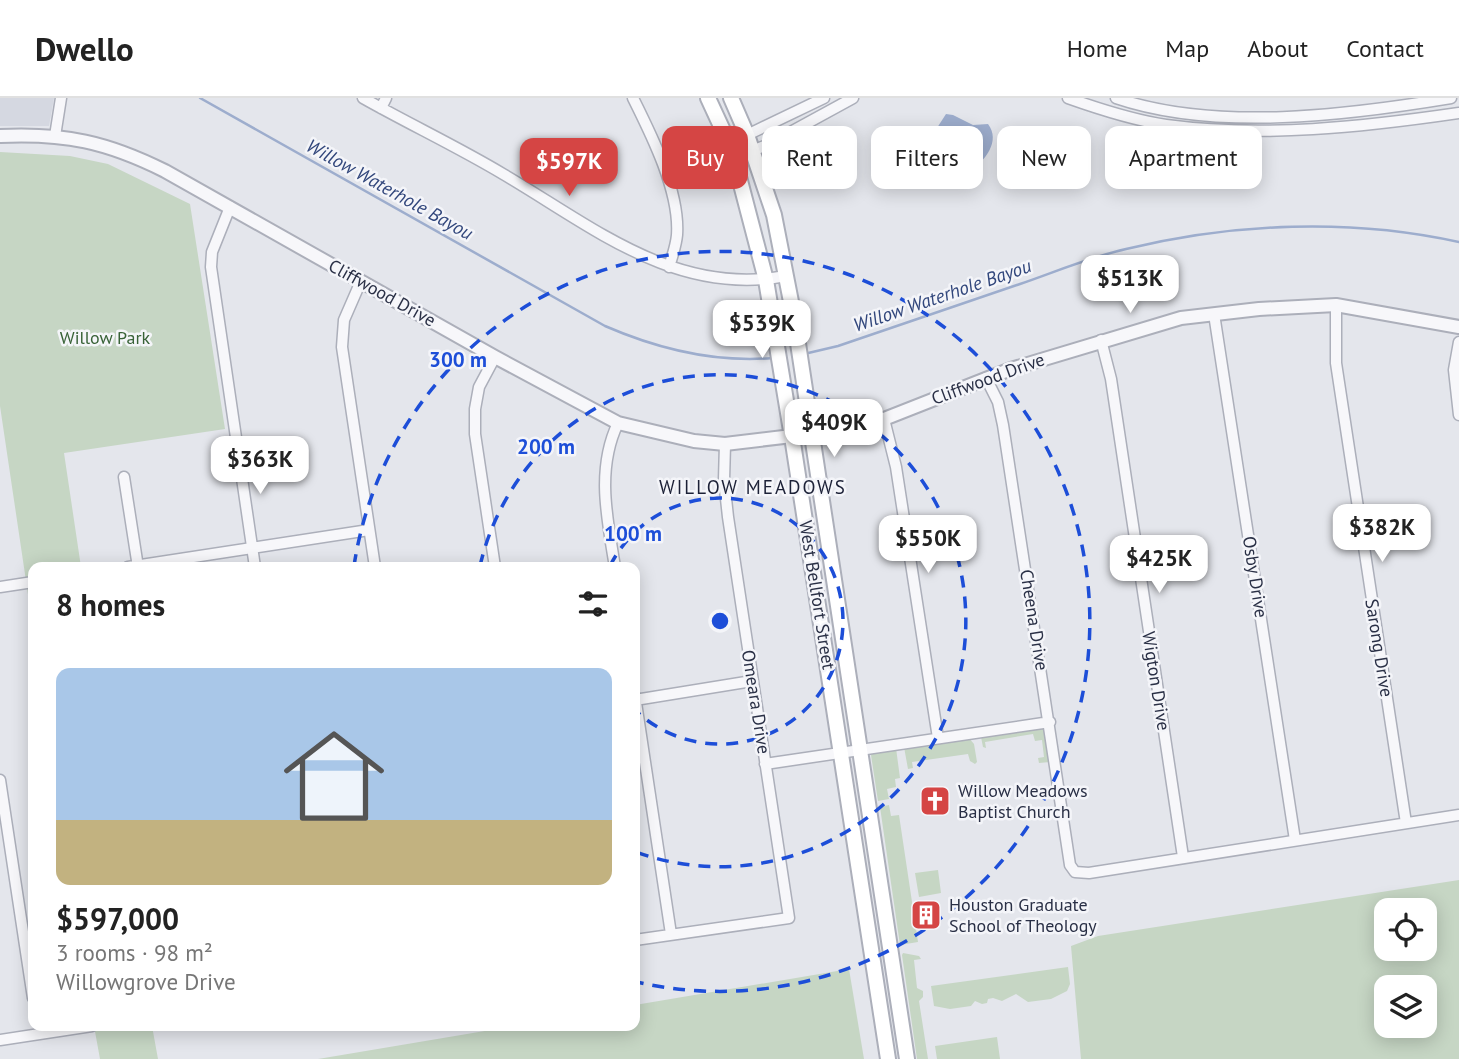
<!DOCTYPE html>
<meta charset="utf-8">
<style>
:root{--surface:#fff;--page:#f6f6f6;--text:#222;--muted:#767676;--line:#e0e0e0;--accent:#d54544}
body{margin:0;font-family:"PT Sans",sans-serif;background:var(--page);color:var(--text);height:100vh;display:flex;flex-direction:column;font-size:26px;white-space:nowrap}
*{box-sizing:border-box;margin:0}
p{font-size:23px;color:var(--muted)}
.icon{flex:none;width:38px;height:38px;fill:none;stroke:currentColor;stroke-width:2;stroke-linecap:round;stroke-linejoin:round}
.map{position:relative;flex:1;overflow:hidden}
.panel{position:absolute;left:28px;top:464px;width:612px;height:469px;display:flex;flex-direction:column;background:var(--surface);border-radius:14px;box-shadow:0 4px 18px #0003}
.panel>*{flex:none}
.hud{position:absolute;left:662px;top:28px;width:665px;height:63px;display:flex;gap:14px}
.controls{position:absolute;left:1374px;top:800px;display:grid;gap:14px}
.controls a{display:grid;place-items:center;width:63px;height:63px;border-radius:14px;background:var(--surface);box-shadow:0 4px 18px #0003;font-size:35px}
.price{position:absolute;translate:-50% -60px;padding:0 16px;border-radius:14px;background:#fff;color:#222;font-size:23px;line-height:46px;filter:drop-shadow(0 2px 4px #0008)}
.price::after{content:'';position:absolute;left:50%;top:42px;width:21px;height:16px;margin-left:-10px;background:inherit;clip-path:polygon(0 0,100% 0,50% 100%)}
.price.selected{background:var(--accent);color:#fff}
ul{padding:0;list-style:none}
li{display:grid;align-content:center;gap:14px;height:371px;padding:0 28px}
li+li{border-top:2px solid var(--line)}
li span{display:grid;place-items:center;height:217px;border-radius:14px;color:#555}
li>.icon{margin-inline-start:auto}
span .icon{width:126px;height:126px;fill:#fffc;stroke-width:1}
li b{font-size:30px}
h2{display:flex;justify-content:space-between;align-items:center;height:84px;padding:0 28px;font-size:30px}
.pill{padding:0 24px;border-radius:14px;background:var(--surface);box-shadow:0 4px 18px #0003;font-size:24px;line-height:63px}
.pill.selected{background:var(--accent);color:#fff}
header{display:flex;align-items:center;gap:42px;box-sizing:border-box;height:98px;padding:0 35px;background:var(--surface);border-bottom:2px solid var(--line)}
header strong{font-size:33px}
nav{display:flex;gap:38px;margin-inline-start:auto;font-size:24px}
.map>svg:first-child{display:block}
</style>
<header>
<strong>Dwello</strong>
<nav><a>Home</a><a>Map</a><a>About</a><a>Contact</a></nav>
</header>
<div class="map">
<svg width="1459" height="961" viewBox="0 0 1459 961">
<rect width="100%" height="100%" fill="#e4e6ec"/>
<path fill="#d5d8e1" d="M0,0H54L49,28H0Z"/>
<path fill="#c6d6c4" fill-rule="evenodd" d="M0,54L70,58L108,66L190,106L225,331L64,355L81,469H33V530L0,308Z
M1044,628L1050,664L1039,665L1038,660L1044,659L1042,642L1035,643L1033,636L985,644L986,650L983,649L981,639Z
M968,639L974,646L977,664L975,666L970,663L968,656L912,664L913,670L908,671L904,649Z
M896,650L900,680L895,681L896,689L887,691L889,701L878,703L871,657L873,653Z
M889,707L891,718L899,717L918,844L900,847L880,709Z
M938,772L941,795L919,799L915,775Z
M1459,782V961H1081L1071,848L1098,838ZM1386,812H1424V850H1386ZM1386,889H1424V928H1386Z
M903,855L919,858L921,861L914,862L917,890L923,893V899L919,903L928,961H917L902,857Z
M1068,869L1070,886L1067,893L1051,901L1028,904L1016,896L1002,903L993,900L988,901L987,905L982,906L975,903L971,908L950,911L934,908L931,888Z
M849,871L864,961H318L515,928H635V907Z
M94,928H152L158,961H100Z
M997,939L1000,961H937L935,948Z"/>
<path fill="#9dadcd" d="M946,16L953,17L973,27L988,26C1001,43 985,63 971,72C947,72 934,56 935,33Z"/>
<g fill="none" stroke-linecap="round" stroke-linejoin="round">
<path stroke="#9dadcd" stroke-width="2.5" d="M200,0L605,228C658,251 714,265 773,260
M804,256L838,248C899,227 959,207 1020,186C1055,174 1090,159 1126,151C1234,125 1350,120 1459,144"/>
<g stroke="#acafba" stroke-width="13">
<path id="minor" d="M363,0C409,26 458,49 503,76C592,128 675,199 786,178
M633,0C652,38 680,94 677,137C676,148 672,159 669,169
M1068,0C1099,11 1133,22 1166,27C1263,40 1363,29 1459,15
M1116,0C1216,34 1348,17 1451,0
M381,10L386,0
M55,38L61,0
M732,52L752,53L767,47L853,0
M732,52L747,37L824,0
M230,109L212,154L211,169L255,469
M361,183L344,222L342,249L375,469
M1336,207V265L1406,725
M1214,216L1295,742
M1101,242L1111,281L1183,759
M1459,244L1454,272L1459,317
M495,259L479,289L475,311V336L495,469
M986,280L998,304L1003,327L1070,767L1075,774L1089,775L1459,717
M884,321L896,369L938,640
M124,379L138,469
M128,469L369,432
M615,469C607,420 596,371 618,325
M0,489L33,484
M635,598L671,836
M635,602L752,583
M765,666L1050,624
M0,682L33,900
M635,842L789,820L728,419L724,382L725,346
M0,942L92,928"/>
</g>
<g stroke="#acafba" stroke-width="16">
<path id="tertiary" d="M0,38C65,35 107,44 165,73L495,259L618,325L694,343L725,346L792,338L884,321L1011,271L1181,220L1259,211L1336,207L1459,229"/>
</g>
<g stroke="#acafba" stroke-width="18">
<path id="secondary" d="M708,0L732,52L766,182L793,345L888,961
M731,0L747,37L774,117L794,219L907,961"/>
</g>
<use href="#minor" stroke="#f7f7fa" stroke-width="10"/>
<use href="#tertiary" stroke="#f7f7fa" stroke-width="12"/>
<use href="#secondary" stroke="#fff" stroke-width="14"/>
</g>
<g fill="none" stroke="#1d4ed8" stroke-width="3.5" stroke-dasharray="12 9">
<path d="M610 468A123 123 0 1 1 635 612"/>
<path d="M480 468A246 246 0 1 1 636 754"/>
<path d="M354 468A370 370 0 1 1 637 884"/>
</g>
<defs>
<g id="church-square" transform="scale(1.575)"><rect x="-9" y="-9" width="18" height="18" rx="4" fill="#d54544" stroke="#f4f5f9"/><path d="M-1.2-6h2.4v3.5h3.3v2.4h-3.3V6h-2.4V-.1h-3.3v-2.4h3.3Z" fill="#fff"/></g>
<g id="building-square" transform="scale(1.575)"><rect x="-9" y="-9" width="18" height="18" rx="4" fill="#d54544" stroke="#f4f5f9"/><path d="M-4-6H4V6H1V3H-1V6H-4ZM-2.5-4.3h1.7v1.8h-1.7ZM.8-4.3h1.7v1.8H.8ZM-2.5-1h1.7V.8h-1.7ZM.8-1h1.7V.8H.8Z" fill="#fff"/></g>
</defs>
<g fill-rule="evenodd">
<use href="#church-square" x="935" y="703"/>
<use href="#building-square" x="926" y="817"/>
</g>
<g text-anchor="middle" stroke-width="5" stroke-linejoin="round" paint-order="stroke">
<g font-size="18" fill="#2a3046" stroke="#f4f5f9">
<text transform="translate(382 195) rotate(29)" y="6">Cliffwood Drive</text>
<text transform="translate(988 281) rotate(-20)" y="6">Cliffwood Drive</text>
<text transform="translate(1255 479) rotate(81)" y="6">Osby Drive</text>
<text transform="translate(817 497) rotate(81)" y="6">West Bellfort Street</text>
<text transform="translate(1034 522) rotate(81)" y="6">Cheena Drive</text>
<text transform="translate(1379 550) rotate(81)" y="6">Sarong Drive</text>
<text transform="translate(1156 583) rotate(81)" y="6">Wigton Drive</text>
<text transform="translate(756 604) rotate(81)" y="6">Omeara Drive</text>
</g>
<g font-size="18" fill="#386237" stroke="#f4f5f9">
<text x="105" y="246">Willow Park</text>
</g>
<g font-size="18" fill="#2a3046" stroke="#f4f5f9" text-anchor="start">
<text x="958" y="699">Willow Meadows<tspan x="958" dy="21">Baptist Church</tspan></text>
<text x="949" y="813">Houston Graduate<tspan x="949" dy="21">School of Theology</tspan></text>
</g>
<g font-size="19" font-style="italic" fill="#32477c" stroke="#f4f5f9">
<text transform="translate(390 91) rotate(29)" y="7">Willow Waterhole Bayou</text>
<text transform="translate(942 197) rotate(-19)" y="7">Willow Waterhole Bayou</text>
</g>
<g font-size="19" letter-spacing="2" fill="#1c2137" stroke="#f4f5f9">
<text x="753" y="396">WILLOW MEADOWS</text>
</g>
</g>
<circle cx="720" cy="523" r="10" fill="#1d4ed8" stroke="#f4f5f9" stroke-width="3.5"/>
<g font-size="21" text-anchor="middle" font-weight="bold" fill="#1d4ed8" stroke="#f4f5f9" stroke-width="5" stroke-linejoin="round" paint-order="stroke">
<text x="458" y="269">300 m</text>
<text x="546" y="356">200 m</text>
<text x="633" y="443">100 m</text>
</g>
</svg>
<div class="controls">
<a><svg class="icon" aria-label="locate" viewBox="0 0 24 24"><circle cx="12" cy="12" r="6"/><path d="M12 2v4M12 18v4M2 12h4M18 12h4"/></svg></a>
<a><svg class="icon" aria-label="layers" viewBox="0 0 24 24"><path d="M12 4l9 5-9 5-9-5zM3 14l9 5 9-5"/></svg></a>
</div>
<b class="price selected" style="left:569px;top:100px">$597K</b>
<b class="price" style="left:1130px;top:217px">$513K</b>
<b class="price" style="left:762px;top:262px">$539K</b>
<b class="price" style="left:834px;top:361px">$409K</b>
<b class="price" style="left:260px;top:398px">$363K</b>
<b class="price" style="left:1382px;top:466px">$382K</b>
<b class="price" style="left:928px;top:477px">$550K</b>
<b class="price" style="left:1159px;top:497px">$425K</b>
<div class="hud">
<a class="pill selected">Buy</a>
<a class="pill">Rent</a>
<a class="pill">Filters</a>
<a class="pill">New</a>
<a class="pill">Apartment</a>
</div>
<section class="panel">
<h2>8 homes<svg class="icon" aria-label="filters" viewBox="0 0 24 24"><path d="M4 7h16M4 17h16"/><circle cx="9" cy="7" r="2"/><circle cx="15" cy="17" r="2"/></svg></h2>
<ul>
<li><span style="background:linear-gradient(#a9c7e8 70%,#c2b280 0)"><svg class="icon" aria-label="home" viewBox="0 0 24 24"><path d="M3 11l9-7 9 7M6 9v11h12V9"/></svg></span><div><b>$597,000</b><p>3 rooms · 98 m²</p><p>Willowgrove Drive</p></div></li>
</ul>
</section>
</div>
